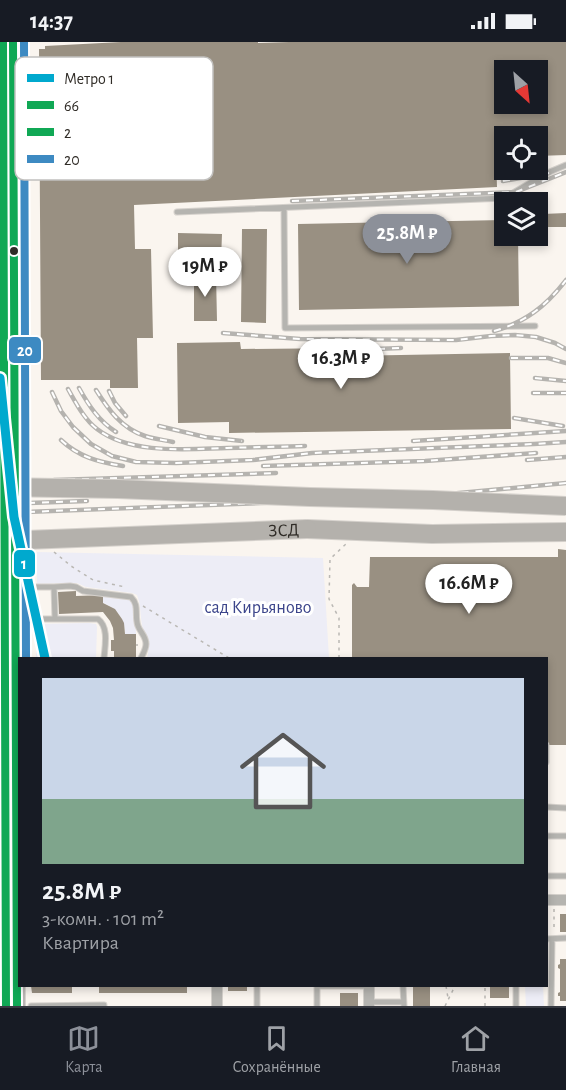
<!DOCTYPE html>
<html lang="ru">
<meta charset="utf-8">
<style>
:root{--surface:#171b24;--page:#20242c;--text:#f1f3f6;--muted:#9ea1a6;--line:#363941;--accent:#8c9099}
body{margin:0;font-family:"Alegreya Sans",sans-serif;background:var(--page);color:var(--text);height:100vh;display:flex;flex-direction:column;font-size:22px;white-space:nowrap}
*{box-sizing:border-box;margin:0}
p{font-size:20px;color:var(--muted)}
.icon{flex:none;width:33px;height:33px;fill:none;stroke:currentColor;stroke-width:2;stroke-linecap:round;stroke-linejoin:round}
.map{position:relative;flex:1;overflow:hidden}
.details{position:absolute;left:18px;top:615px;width:530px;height:330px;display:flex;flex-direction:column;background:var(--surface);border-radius:0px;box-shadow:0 3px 9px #0003}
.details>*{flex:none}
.needle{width:39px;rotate:153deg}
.controls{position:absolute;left:494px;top:18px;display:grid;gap:12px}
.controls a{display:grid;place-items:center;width:54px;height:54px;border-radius:0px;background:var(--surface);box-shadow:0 3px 9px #0003;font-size:30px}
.price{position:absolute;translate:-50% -51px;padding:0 14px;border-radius:21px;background:#fff;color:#222;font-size:20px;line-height:39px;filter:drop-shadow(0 2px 3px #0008)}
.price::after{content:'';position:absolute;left:50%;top:36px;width:18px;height:14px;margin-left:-9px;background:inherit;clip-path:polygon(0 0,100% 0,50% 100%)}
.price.current{background:var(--accent);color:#fff}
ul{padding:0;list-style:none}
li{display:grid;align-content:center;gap:12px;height:318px;padding:0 24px}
li span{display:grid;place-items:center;height:186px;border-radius:0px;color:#555}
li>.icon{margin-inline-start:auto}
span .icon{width:108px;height:108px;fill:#fffc;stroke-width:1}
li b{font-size:26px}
.status{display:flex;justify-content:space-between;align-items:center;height:42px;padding:0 30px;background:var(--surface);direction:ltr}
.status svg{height:16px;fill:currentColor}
.dock{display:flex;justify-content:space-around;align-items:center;height:84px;border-top:2px solid var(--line);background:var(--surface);font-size:16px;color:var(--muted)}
.dock a{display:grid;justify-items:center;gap:3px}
.dock .current{color:var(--accent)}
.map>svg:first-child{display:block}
</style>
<div class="status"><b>14:37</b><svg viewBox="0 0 49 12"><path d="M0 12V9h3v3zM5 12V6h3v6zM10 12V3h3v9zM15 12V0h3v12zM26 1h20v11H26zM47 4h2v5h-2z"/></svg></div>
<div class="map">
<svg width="566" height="964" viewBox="0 0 566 964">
<rect width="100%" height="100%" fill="#faf5ef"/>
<path fill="#ededf6" d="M37,510L323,516L329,616H147C151,603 144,595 142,583C140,573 141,563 137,553L132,551L86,545L77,541L37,542Z
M103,553C113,555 129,554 135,563L136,592H125C125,577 117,566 103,561Z
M89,581L96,582L97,585L96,616H36V582Z
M525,944H543L544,964H526Z"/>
<path fill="#999082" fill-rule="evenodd" d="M121,0H258V1L289,0H566V113L537,114V94H504V116H496L497,145L134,163L135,207H151L153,296H137L138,346H110V338H41L39,7H45V4ZM504,28H537V62H504Z
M566,171V185H543V172Z
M504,178V194H518L519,264L299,268L298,182Z
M242,187H267L266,281L241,280Z
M178,191L222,192L221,219L178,218Z
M216,232L217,279H194V233Z
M240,300L241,307L346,306V314L510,311L511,387L229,391V380L178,381L177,301Z
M558,507L566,508V703H546V616H352V543L354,541L357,545H369L370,515H558Z
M76,549V554L103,553V561L115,567L122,577L124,581L125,592H136V616H114V609H111V598H114L113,586L110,579L103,570L59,572L58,550Z
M560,872H566V890H560Z
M560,917H566V959H560V954H558V951L560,950V927L558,926V923L560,922Z
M31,944H72V951H32Z
M99,944H187V951H99Z
M228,944H247V949H228Z
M413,944H430V964H413Z
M490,944H509V956H490Z
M340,951H358V964H340Z"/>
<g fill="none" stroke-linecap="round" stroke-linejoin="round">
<g stroke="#d5d1cc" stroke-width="7">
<path id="lane" d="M284,166L285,286L535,284
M177,170L505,156L545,132L566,123
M32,545H54
M19,577H98C109,585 105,604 104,616
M55,577L54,545L70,544L76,545L83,549L131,555C140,564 134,573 138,584C140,590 146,594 146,602C146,607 143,612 141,616
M546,720V703
M546,765L566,766
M546,794H566
M546,834H566
M546,897L566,896
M257,944V964
M403,944L404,964
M516,944V964
M369,960H403
M31,964L104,963
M317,964V944H369
M551,964L552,897"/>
</g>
<g stroke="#d5d1cc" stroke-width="12">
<path id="street" d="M546,858H566
M369,944V964
M217,964V944"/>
</g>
<g stroke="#d5d1cc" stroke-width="18">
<path id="primary" d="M13,0L17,964
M0,36L3,414L1,625V964"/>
</g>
<g stroke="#d5d1cc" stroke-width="20">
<path id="highway" d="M307,487L432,492L566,490"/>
</g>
<path stroke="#bab8b4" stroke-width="1.5" stroke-dasharray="3 4.5" stroke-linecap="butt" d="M54,510L71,524L93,538L125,545L126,546
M143,564L229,616
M136,603H138
M339,616V576L329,557L330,517L347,501
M554,867V889
M378,944H397
M446,944L448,956
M445,964L455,944
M485,964V944"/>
<use href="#lane" stroke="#b5b4b0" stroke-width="5"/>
<use href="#street" stroke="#b5b4b0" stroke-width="10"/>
<use href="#primary" stroke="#b9b5b3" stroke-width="16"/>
<use href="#highway" stroke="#b4b1ac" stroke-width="18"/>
<g stroke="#b5b3af" stroke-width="4.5">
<path id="rail" d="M503,139L549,131
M292,159L516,150L566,130
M494,289C526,280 546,264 566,238
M223,291L300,297L456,298L491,294L515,293L536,295L555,301L566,307
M350,308L401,306
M511,316H548L566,321
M535,336L566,339
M79,346C89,364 99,379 116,390
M68,347C76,361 84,377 97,387C131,413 188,407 227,406C253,405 279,405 305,404
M96,348C108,367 121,386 145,394C154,397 164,398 173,400
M109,349L115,361L126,374
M52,350L61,369L73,385L91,402L112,414L136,420L176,421L253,418L312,411L534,402L566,400
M533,351H566
M514,376L563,384
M159,384L205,395L242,399
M61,398C79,415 98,420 123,424
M413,399L566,389
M527,418L566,415
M263,424L425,419L536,411
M54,438L276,431
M0,462L87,459
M0,471L416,455L566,441"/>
</g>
<use href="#rail" stroke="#fff" stroke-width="2" stroke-dasharray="7" stroke-linecap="butt"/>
<g stroke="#d5d1cc" stroke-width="20" stroke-linecap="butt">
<g id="highway-bridge">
<path d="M0,445L118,447L310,455L433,458L566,464"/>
<path id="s1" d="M0,499L307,487"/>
</g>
</g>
<use href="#highway-bridge" stroke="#b4b1ac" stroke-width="18"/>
<g stroke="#fff" stroke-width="12">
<path id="bus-1" d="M13,0L17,964"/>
</g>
<g stroke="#fff" stroke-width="12">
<path id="bus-2" d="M3,0L6,964"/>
</g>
<g stroke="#fff" stroke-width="12">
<path id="bus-3" d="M24,0L26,616"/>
</g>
<use href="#bus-1" stroke="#10a855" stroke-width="8"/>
<use href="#bus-2" stroke="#10a855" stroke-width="8"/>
<use href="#bus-3" stroke="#3d8ac2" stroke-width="8"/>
<g stroke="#fff" stroke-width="14">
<path id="metro-1" d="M0,336L14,475L45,616"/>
</g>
<use href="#metro-1" stroke="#00a9ce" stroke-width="9"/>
</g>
<circle fill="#302c27" stroke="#fff" stroke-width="2" cx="14" cy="209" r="5"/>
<g text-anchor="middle" stroke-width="6" stroke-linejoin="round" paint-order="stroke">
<g font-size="18" fill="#302c27" stroke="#fff">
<text dy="6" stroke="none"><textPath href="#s1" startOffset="284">ЗСД</textPath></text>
</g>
<g font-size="18" fill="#3b448a" stroke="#fff">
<text x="258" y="571">сад Кирьяново</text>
</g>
</g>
<rect x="15" y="15" width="198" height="123" rx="9" fill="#fff" stroke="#c1c0be" stroke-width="1.5"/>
<rect x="27" y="32" width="27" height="8" fill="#00a9ce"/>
<rect x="27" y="59" width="27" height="8" fill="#10a855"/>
<rect x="27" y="86" width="27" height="8" fill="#10a855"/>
<rect x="27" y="113" width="27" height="8" fill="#3d8ac2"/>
<g font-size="16" fill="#302c27">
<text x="64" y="42">Метро 1</text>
<text x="64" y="69">66</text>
<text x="64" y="96">2</text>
<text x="64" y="123">20</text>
</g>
<g stroke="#fff" stroke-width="2">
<rect x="8" y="294" width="34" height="28" rx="6" fill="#3d8ac2"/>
<rect x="13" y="507" width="23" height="29" rx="6" fill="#00a9ce"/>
</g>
<g font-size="16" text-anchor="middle" font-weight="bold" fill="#fff">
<text x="25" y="314">20</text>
<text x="24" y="527">1</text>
</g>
</svg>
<div class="controls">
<a><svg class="needle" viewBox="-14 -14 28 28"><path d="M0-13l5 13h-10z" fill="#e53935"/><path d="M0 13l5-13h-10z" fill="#9ea1a6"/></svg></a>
<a><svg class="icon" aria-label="locate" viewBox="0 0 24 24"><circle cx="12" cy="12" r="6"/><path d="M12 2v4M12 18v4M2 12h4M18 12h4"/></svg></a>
<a><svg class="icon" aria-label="layers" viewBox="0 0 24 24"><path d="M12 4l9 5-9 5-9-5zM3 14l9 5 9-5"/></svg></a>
</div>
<b class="price current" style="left:407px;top:223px">25.8M ₽</b>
<b class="price" style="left:205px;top:256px">19M ₽</b>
<b class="price" style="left:341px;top:348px">16.3M ₽</b>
<b class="price" style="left:469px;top:573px">16.6M ₽</b>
<section class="details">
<ul>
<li><span style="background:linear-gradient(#c9d6e8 65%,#7fa58c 0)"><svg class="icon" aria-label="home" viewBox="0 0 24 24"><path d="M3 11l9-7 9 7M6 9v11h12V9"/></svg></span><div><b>25.8M ₽</b><p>3-комн. · 101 m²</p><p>Квартира</p></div></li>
</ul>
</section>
</div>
<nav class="dock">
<a class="current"><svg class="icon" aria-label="map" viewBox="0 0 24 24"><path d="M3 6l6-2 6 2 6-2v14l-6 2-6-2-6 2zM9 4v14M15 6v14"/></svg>Карта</a>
<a><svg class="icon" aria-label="saved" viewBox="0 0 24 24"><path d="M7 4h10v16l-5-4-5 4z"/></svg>Сохранённые</a>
<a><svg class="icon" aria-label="home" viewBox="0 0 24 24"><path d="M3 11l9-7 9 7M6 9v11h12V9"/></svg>Главная</a>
</nav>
